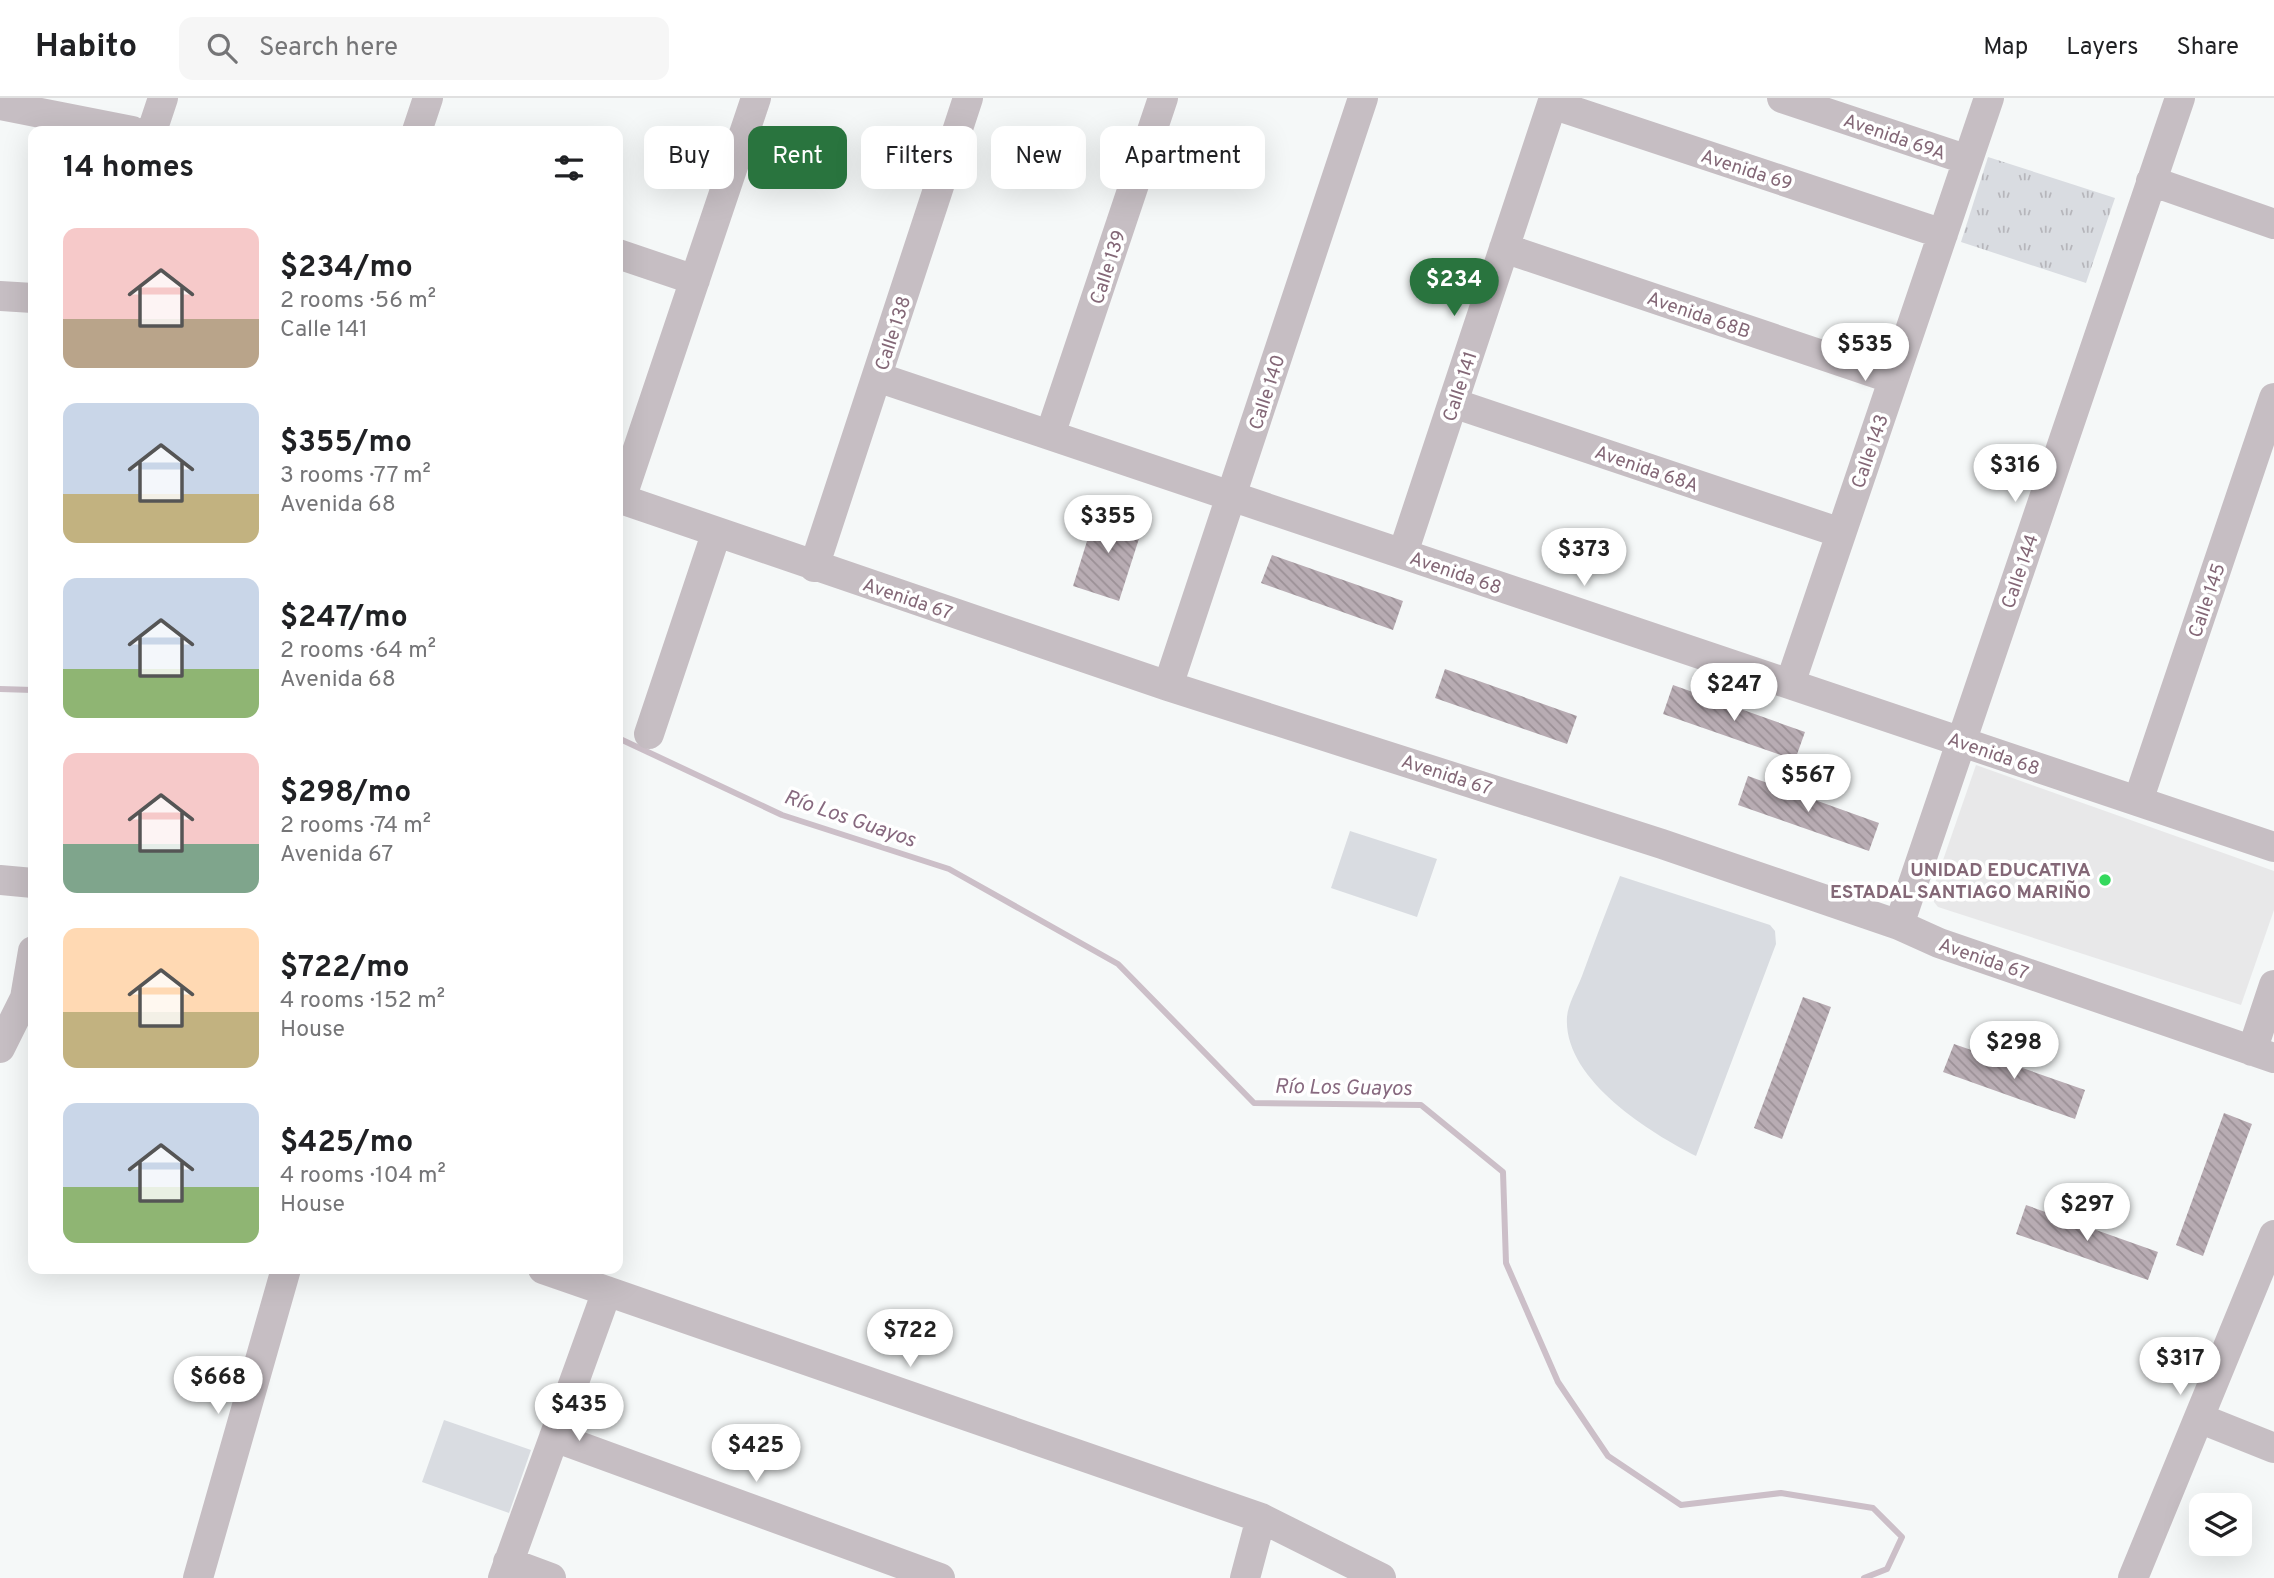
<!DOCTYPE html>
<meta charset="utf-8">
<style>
:root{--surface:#fff;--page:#f6f6f6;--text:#202124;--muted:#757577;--line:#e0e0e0;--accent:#29743e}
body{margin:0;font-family:Overpass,sans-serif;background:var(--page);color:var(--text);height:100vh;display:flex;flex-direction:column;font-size:26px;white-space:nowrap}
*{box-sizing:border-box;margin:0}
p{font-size:23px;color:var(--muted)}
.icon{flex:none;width:38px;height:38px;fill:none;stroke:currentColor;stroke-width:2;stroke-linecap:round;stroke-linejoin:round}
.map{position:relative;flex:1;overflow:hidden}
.sheet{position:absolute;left:28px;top:28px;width:595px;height:1148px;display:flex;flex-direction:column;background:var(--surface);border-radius:14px;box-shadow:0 7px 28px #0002}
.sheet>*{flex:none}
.hud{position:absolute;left:644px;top:28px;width:665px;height:63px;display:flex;gap:14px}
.tools{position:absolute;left:2189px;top:1395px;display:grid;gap:14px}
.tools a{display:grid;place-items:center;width:63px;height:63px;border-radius:14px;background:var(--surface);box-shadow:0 7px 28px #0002;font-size:35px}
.price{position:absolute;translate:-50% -60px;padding:0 16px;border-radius:24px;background:#fff;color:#222;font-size:23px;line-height:46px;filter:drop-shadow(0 2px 4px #0008)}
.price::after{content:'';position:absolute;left:50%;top:42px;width:21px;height:16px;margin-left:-10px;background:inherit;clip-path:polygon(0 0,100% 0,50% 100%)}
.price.active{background:var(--accent);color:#fff}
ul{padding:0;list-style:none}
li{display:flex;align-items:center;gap:21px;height:175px;padding:0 35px}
li span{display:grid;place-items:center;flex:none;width:196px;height:140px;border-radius:14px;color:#555}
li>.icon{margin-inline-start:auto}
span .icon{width:84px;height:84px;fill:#fffc;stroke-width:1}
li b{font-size:30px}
h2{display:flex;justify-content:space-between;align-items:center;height:84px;padding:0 35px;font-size:30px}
.chip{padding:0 24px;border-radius:14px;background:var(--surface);box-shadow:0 7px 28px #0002;font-size:24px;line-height:63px}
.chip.active{background:var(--accent);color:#fff}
header{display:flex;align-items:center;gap:42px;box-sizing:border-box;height:98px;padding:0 35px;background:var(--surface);border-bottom:2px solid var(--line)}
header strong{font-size:33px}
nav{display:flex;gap:38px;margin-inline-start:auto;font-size:24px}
.search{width:490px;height:63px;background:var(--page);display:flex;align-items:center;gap:18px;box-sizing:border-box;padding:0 24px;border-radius:14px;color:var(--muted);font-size:26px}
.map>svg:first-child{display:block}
</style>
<header>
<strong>Habito</strong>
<div class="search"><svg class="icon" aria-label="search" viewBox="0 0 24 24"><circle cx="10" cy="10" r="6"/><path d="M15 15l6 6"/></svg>Search here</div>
<nav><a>Map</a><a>Layers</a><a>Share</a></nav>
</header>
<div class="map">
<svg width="2274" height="1480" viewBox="0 0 2274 1480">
<defs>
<pattern id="grass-tufts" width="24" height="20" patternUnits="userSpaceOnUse" patternTransform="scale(1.75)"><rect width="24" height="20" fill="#d9dce1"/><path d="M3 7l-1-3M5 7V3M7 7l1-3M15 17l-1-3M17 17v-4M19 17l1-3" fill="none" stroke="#b6b6bb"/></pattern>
<pattern id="building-back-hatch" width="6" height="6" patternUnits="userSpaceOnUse" patternTransform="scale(1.75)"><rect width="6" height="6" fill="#b8acb3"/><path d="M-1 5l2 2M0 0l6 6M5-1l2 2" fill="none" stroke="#9b9096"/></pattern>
</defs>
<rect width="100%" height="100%" fill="#f5f8f8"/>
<path fill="#e8e8e9" d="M1976,667L2274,773V812L2241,907L1938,809L1934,804L1933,791Z"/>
<path fill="url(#grass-tufts)" d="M1988,59L2115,100L2086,185L1961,144Z"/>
<path fill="#d9dce1" d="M1350,733L1437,761L1417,819L1331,790Z
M1620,778L1770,827L1775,833L1776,846L1696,1058C1649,1034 1563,981 1567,919C1568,906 1577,891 1582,878C1594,845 1607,811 1620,778Z
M444,1322L531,1352L509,1415L422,1384Z"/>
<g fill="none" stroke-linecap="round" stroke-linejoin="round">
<path stroke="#ccbfc8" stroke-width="6" d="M0,591L33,592
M618,640L782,717L949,771L1118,866L1254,1005L1421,1007L1503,1074L1506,1165L1558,1284L1608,1358L1681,1407L1781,1395L1873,1410L1902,1439L1887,1471L1864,1480"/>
</g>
<path fill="url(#building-back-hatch)" d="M1097,411L1144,425L1119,503L1073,488Z
M1272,457L1403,503L1393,532L1261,485Z
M1445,571L1577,618L1567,646L1435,600Z
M1673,587L1805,634L1795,662L1663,616Z
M1748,678L1879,725L1869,753L1738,707Z
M1803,899L1831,909L1782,1041L1754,1030Z
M1954,946L2085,992L2075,1021L1943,974Z
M2224,1015L2252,1026L2203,1158L2176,1147Z
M2026,1107L2158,1154L2148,1182L2016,1136Z"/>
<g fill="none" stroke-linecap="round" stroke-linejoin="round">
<path stroke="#c6bec3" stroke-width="30" d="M1782,0L1968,62
M1552,6L1943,136
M0,7L132,33
M152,33L163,0
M417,33L428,0
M2151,83L2274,126
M1504,150L1893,281
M618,156L695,182
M0,198L33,200
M877,279L2274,749
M1453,305L1841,435
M1050,337L1163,0
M618,400L1168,588L1662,746L1899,827L1939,845L2274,960
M621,401L756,0
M1403,455L1554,0
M814,469L968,0
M1790,586L1989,0
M1168,588L1363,0
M649,636L716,436
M2138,703L2274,300
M0,782L33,785
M1899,827L2180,0
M25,900L33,853
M0,950L25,900L33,901
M2252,953L2274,887
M543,1171L1261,1420L1381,1480
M2199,1320L2274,1350
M554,1339L940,1480
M508,1464L551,1480
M198,1480L286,1171
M503,1480L607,1193
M1245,1480L1261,1420
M2133,1480L2274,1137"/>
</g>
<circle fill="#34d95d" stroke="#fff" stroke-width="2.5" cx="2105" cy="782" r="7"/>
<g text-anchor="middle" stroke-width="7" stroke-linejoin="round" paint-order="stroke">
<g font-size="19" fill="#846877" stroke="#fff">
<text transform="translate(1895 38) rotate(19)" y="7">Avenida 69A</text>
<text transform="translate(1747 71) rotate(18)" y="7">Avenida 69</text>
<text transform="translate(1107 169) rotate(-72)" y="7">Calle 139</text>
<text transform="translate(1699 216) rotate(19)" y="7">Avenida 68B</text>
<text transform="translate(892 235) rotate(-72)" y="7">Calle 138</text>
<text transform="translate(1459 288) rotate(-72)" y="7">Calle 141</text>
<text transform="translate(1266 294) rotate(-72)" y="7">Calle 140</text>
<text transform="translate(1869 353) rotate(-71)" y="7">Calle 143</text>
<text transform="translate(1647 370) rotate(19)" y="7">Avenida 68A</text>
<text transform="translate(2019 473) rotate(-71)" y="7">Calle 144</text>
<text transform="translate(1456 474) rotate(19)" y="7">Avenida 68</text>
<text transform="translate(908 500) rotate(19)" y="7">Avenida 67</text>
<text transform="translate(2206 502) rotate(-71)" y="7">Calle 145</text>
<text transform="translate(1994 655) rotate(19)" y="7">Avenida 68</text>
<text transform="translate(1447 676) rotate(18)" y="7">Avenida 67</text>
<text transform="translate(1984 860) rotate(19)" y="7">Avenida 67</text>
</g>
<g font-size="19" font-weight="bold" fill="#846877" stroke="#fff" text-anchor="end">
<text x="2091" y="778">UNIDAD EDUCATIVA<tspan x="2091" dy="22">ESTADAL SANTIAGO MARIÑO</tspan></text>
</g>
<g font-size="21" font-style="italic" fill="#87697f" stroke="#fff">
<text transform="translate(850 720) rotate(19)" y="7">Río Los Guayos</text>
<text transform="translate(1343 989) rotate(1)" y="7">Río Los Guayos</text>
</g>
</g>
</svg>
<div class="tools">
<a><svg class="icon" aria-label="layers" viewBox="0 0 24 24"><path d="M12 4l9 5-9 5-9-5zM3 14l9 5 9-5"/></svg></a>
</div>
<b class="price active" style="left:1454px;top:220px">$234</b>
<b class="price" style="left:1865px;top:285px">$535</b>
<b class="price" style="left:2015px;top:406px">$316</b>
<b class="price" style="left:1108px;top:457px">$355</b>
<b class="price" style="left:1584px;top:490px">$373</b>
<b class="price" style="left:1734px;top:625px">$247</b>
<b class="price" style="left:1808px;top:716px">$567</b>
<b class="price" style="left:2014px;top:983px">$298</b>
<b class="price" style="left:2087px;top:1145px">$297</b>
<b class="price" style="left:910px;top:1271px">$722</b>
<b class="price" style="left:2180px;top:1299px">$317</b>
<b class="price" style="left:218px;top:1318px">$668</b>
<b class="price" style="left:579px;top:1345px">$435</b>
<b class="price" style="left:756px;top:1386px">$425</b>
<div class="hud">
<a class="chip">Buy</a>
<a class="chip active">Rent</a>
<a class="chip">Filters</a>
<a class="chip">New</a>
<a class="chip">Apartment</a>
</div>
<section class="sheet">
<h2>14 homes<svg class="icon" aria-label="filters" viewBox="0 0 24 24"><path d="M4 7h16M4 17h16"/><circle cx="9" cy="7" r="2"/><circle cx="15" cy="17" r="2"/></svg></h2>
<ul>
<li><span style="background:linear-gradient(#f6c9c9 65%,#b9a48a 0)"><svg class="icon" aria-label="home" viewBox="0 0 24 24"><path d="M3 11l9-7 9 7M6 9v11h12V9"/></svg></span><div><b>$234/mo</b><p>2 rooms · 56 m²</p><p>Calle 141</p></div></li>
<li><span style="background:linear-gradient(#c9d6e8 65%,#c2b280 0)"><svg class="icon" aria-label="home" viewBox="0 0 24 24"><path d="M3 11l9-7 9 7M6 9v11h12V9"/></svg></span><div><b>$355/mo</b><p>3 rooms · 77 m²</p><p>Avenida 68</p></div></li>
<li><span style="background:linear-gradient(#c9d6e8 65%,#8fb573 0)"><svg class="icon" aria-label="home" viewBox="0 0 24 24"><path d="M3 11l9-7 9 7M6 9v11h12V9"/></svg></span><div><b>$247/mo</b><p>2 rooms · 64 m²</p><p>Avenida 68</p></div></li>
<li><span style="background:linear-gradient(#f6c9c9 65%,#7fa58c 0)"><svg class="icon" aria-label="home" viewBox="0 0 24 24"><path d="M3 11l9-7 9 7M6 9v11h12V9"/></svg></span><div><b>$298/mo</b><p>2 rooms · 74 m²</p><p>Avenida 67</p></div></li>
<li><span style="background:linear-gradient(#ffd9b3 60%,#c2b280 0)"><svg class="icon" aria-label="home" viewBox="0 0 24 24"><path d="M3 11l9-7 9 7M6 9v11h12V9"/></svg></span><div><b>$722/mo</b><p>4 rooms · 152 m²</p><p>House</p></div></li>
<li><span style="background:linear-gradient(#c9d6e8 60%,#8fb573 0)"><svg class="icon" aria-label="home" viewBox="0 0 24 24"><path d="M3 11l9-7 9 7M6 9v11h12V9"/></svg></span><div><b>$425/mo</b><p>4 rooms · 104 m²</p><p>House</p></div></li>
</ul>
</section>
</div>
